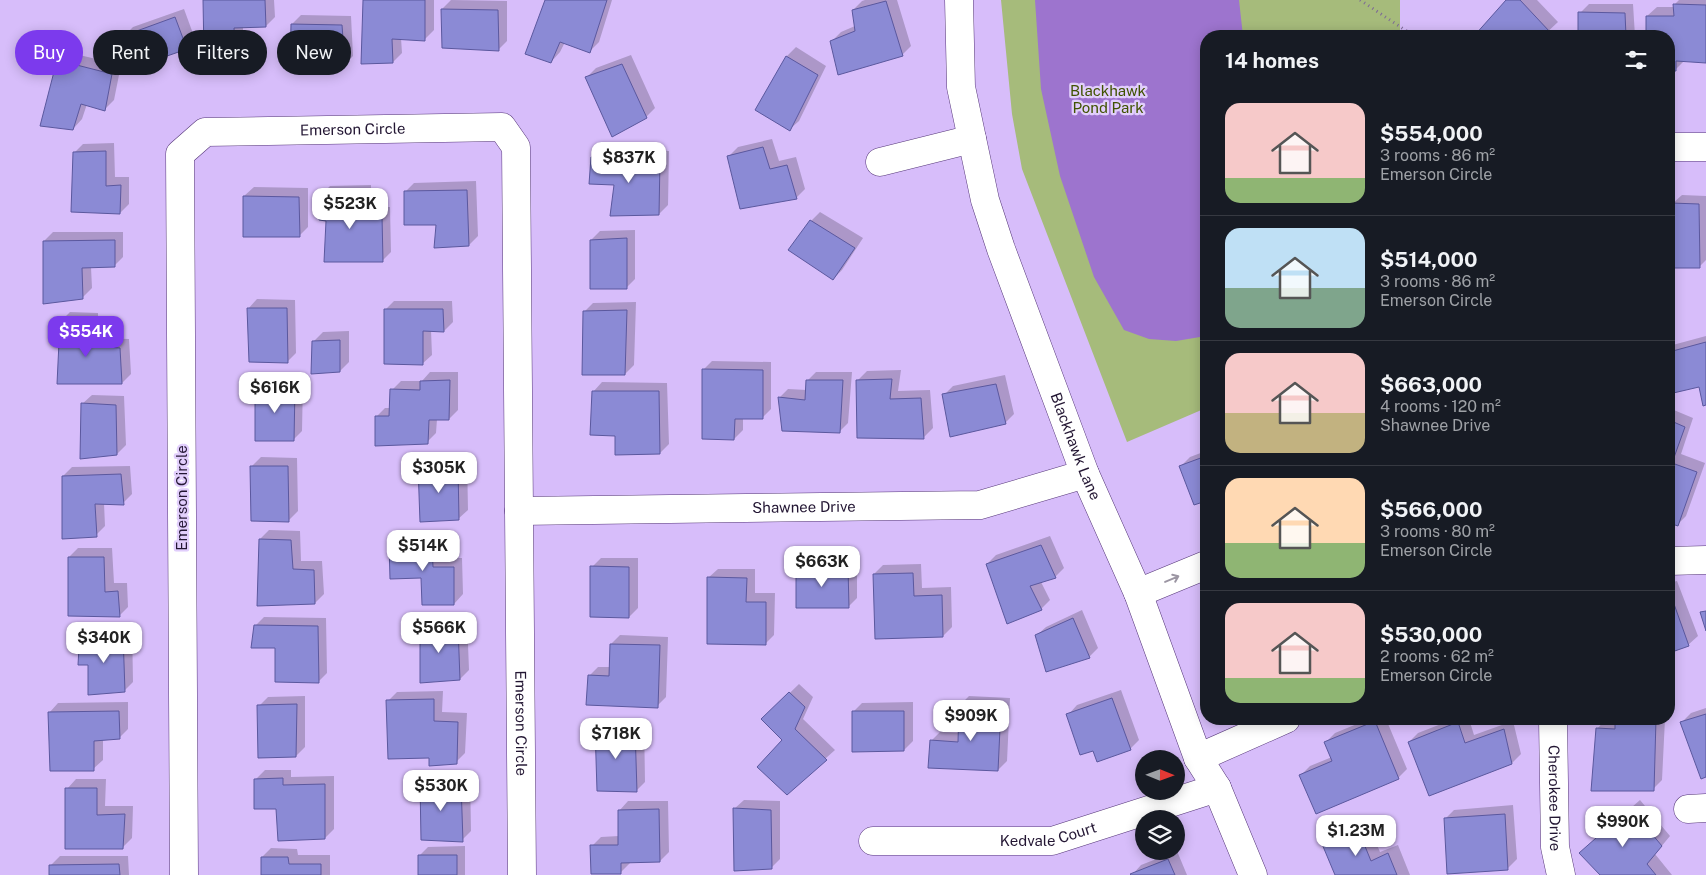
<!DOCTYPE html>
<meta charset="utf-8">
<style>
:root{--surface:#171b24;--page:#20242c;--text:#f1f3f6;--muted:#9ea1a6;--line:#363941;--accent:#7c3aed}
body{margin:0;font-family:"Public Sans",sans-serif;background:var(--page);color:var(--text);height:100vh;display:flex;flex-direction:column;font-size:19px;white-space:nowrap}
*{box-sizing:border-box;margin:0}
p{font-size:16px;color:var(--muted)}
.icon{flex:none;width:28px;height:28px;fill:none;stroke:currentColor;stroke-width:2;stroke-linecap:round;stroke-linejoin:round}
.map{position:relative;flex:1;overflow:hidden}
.drawer{position:absolute;left:1200px;top:30px;width:475px;height:695px;display:flex;flex-direction:column;background:var(--surface);border-radius:20px;box-shadow:0 2px 12px #0003}
.drawer>*{flex:none}
.guide{position:absolute;left:15px;top:30px;width:475px;height:45px;display:flex;gap:10px}
.needle{width:32px;rotate:91deg}
.tools{position:absolute;left:1135px;top:750px;display:grid;gap:10px}
.tools a{display:grid;place-items:center;width:50px;height:50px;border-radius:50%;background:var(--surface);box-shadow:0 2px 12px #0003;font-size:25px}
.price{position:absolute;translate:-50% -42px;padding:0 11px;border-radius:10px;background:#fff;color:#222;font-size:16px;line-height:32px;filter:drop-shadow(0 1px 2px #0008)}
.price::after{content:'';position:absolute;left:50%;top:30px;width:15px;height:11px;margin-left:-8px;background:inherit;clip-path:polygon(0 0,100% 0,50% 100%)}
.price.selected{background:var(--accent);color:#fff}
ul{padding:0;list-style:none}
li{display:flex;align-items:center;gap:15px;height:125px;padding:0 25px}
li+li{border-top:1px solid var(--line)}
li span{display:grid;place-items:center;flex:none;width:140px;height:100px;border-radius:15px;color:#555}
li>.icon{margin-inline-start:auto}
span .icon{width:60px;height:60px;fill:#fffc;stroke-width:1}
li b{font-size:21px}
h2{display:flex;justify-content:space-between;align-items:center;height:60px;padding:0 25px;font-size:21px}
.chip{padding:0 18px;border-radius:22px;background:var(--surface);box-shadow:0 2px 12px #0003;font-size:18px;line-height:45px}
.chip.selected{background:var(--accent);color:#fff}
.map>svg:first-child{display:block}
</style>
<div class="map">
<svg width="1706" height="875" viewBox="0 0 1706 875">
<rect width="100%" height="100%" fill="#d7bdfa"/>
<path fill="#a6bb7b" d="M1001,0H1400V36H1206V408L1127,442L1022,169L1012,114Z"/>
<path fill="#9d74ce" d="M1035,0H1239L1243,36H1206V336L1176,341L1149,339L1124,330L1094,277L1060,176L1041,89Z"/>
<path fill="#0003" d="M204,0H274L275,17L266,26L243,27V40L234,49Z
M364,0H434V30L425,39L401,38L402,53L393,62Z
M451,0L507,1V41L498,50L442,9Z
M546,0H612L599,42L590,51L565,42L560,52L551,62Z
M865,0H897L911,46L902,55L832,41L841,32L855,26L853,10L862,1Z
M1507,0H1537L1558,22L1543,36H1476Z
M1679,0H1706V62L1685,60L1675,70H1669V36H1647V16L1657,7H1675V4Z
M1589,4H1633L1635,36H1579L1580,13Z
M184,9L195,39L186,48L124,36L133,27Z
M301,15L351,16L353,56L344,65L292,24Z
M796,47L826,66L799,121L790,129L757,109L787,56Z
M67,52L121,65L114,100L105,109L87,104L82,119L73,129L58,61Z
M631,55L655,108L646,117L587,77L596,68Z
M772,139L779,161L796,157L805,189L796,198L729,156L738,147Z
M114,143L115,177H129V204L120,213L74,153L83,144Z
M602,148L669,151L668,205L659,214L615,184L593,157Z
M476,181L478,236L469,245L437,224L405,192L414,183Z
M371,185V207H390L391,252L382,261L328,220L321,195L330,186Z
M254,187L308,188V227L299,236L244,196Z
M1682,195L1706,196V260L1700,266L1669,267V207L1670,219H1673L1672,204Z
M820,212L863,238L842,270L833,279L790,250L811,221Z
M635,230V279L626,288L591,240L600,231Z
M53,232H123V257L114,266L91,267L92,288L83,297L44,241Z
M257,299L295,300L296,353L287,362L248,309Z
M394,301H452L453,322L444,331L431,330L432,355L422,364L385,310Z
M636,302L634,365L625,374L584,312L593,303Z
M70,312L98,313V338L129,339L131,374L122,383L61,321Z
M349,331V362L340,371L314,341L323,332Z
M1706,336V404L1700,385L1669,393V346Z
M712,361L771,362V409L762,418L743,417V430L734,439L703,370Z
M901,370L898,391L930,390L933,428L924,437L858,380L867,371Z
M430,372H458V410L449,419H437L436,433L427,442L376,417L385,408H391L392,390L401,381H422Z
M816,372H852L848,423L839,432L779,398L788,389L807,390V381Z
M1005,375L1014,414L1005,423L944,395L953,386Z
M265,379H303L302,431L293,440L256,388Z
M602,382L667,383L669,444L660,453L617,435L593,392Z
M92,395L124,396L126,445L117,454L82,404Z
M1669,408L1693,418L1681,454L1705,463L1686,516L1677,525L1669,522Z
M1206,451V499L1195,503L1181,466L1190,457Z
M261,457L297,458L298,511L289,520L252,466Z
M428,458H467L468,510L458,519L419,467Z
M130,466L132,494L123,503H104L105,526L96,535L63,476L72,467Z
M269,530L300,531L301,561H322L324,594L315,603L260,539Z
M441,534L442,558H462L463,594L454,604L422,576L391,544L400,535Z
M1050,536L1064,568L1055,577L1041,582L1050,600L1041,609L987,564L996,555Z
M78,548H112L114,583H127L128,607L119,616L69,557Z
M601,558H638V608L629,617L592,567Z
M806,559H857V598L848,607L797,568Z
M921,564L922,588L951,587L952,627L943,636L874,574L883,565Z
M718,569H755V593H775L774,635L765,644L708,578Z
M1677,581L1698,636L1688,645L1669,652V583Z
M1082,610L1098,648L1089,657L1036,636L1046,627Z
M264,617L326,618L327,673L318,682L276,647L255,626Z
M467,618L469,670L460,679L421,628L430,619Z
M100,625H132L133,682L124,691L89,664L80,648L91,639V634Z
M620,635L668,637L666,697L657,706L589,676L598,667H610L611,644Z
M799,684L813,697L803,719L835,750L787,793L784,740L763,719Z
M1121,690L1139,740L1130,749H1093L1068,715L1077,705Z
M443,691L442,712L467,713L465,753L456,762L430,756L388,701L397,692Z
M305,696V747L296,756L259,706L268,697Z
M969,696L1010,698L1007,761L998,770L931,741L940,732L959,733L960,705Z
M128,702V729L119,738L103,739V760L93,769L49,713L58,703Z
M913,702V741L904,750L853,712L862,703Z
M1706,708V776L1682,722L1691,713Z
M606,718L644,719L645,782L636,791L597,727Z
M1369,719H1386L1407,769L1398,778L1301,775L1310,766L1332,757L1326,742L1335,733Z
M1454,719H1469L1474,735L1513,721L1521,754L1512,763L1409,742L1418,733Z
M1606,719H1665L1662,780L1653,789L1597,729Z
M265,770H291V777L334,776V829L325,838L278,808L256,779Z
M470,774L471,831L462,840L421,784L430,775Z
M76,779H106L105,806H133L132,838L123,847L67,789Z
M744,800L780,801V859L771,868L734,809Z
M1640,800L1670,836L1655,854L1672,875H1602L1590,844Z
M628,801H668L669,852L660,861H630V863L621,872L592,846L601,837L619,836V811Z
M1513,805L1517,859L1508,868L1445,819L1454,810Z
M1367,821L1380,852L1398,845L1410,875H1336L1324,844L1333,835Z
M465,846V875H419V856L428,847Z
M271,848L297,849L298,855H330V875H262V857Z
M1177,851L1187,875H1132L1141,865Z
M60,856H128L129,875H50L51,865Z"/>
<path fill="#8b8ad5" stroke="#5b589e" d="M203,0H265L266,27L234,28L235,51L204,54Z
M363,0H425V41L392,39L393,63L361,64Z
M545,0H607L590,53L560,42L551,63L525,54Z
M1506,0H1520L1550,32L1545,36H1474Z
M886,1L903,56L838,75L830,41L855,31L852,10Z
M1673,4L1706,5V63L1676,61V71H1669V36H1646V16H1674Z
M441,9L498,10L499,51L442,48Z
M1578,12L1625,13L1626,36H1578Z
M175,17L187,49L133,68L123,36Z
M291,24L342,25L345,66L290,67Z
M786,56L818,75L790,131L755,110Z
M57,60L112,74L105,111L81,104L73,130L40,126Z
M622,64L647,118L612,137L585,77Z
M763,147L770,169L787,165L797,199L740,209L727,156Z
M106,151V186L121,185L120,214L71,212L73,152Z
M591,157L660,159L659,215L610,216L614,185L589,184Z
M467,190L469,246L434,248L436,225H404V191Z
M363,194V216H382L383,262H324L326,221L319,220V195Z
M243,196L299,197L300,237H243Z
M1671,203L1699,204L1700,268H1669V228H1673Z
M810,220L855,248L833,280L788,250Z
M627,238V289H590V240Z
M115,240V267L82,268L83,299L43,304V241Z
M247,308H287L288,363L249,362Z
M384,309H443L444,332L423,331V365L384,364Z
M627,310L625,375H582L583,311Z
M60,321L89,322L90,346L120,348L122,384H57Z
M340,340V372L311,374L312,341Z
M1706,342V405L1703,406L1699,387L1669,394V352Z
M702,369L763,370V419H735L734,440L702,439Z
M892,379L890,399L921,398L924,439L857,438L856,380Z
M450,380L449,420H429L428,444L375,446V416H389L390,389L420,390V381Z
M806,380H843L840,433L782,431L778,397L805,400Z
M996,384L1006,424L950,437L942,394Z
M255,387H295L294,441H255Z
M592,391H659L660,454L615,455V436L590,435Z
M81,403L116,405L117,455L80,459Z
M1669,420L1685,427L1672,463L1697,472L1678,526L1669,523Z
M1206,456V501L1194,505L1179,466Z
M250,466H288L289,522L251,521Z
M418,466L458,467L459,520L420,522Z
M121,474L124,505L95,504L97,537L62,539V476Z
M259,539L291,540L293,569L314,570L315,604L257,606Z
M389,543H432L433,567H454V605H422L421,578L390,579Z
M1041,545L1056,578L1030,586L1042,610L1007,624L986,564Z
M68,557H104L105,592L118,591L120,617L68,616Z
M590,566L629,567V618L590,617Z
M848,567L849,608H796V568Z
M913,573L914,596L942,595L943,637L875,639L873,574Z
M707,577L747,578L746,602H766V645L707,644Z
M1669,590L1689,646L1669,653Z
M1706,611V631L1700,612Z
M1073,618L1090,658L1046,672L1035,635Z
M254,625L318,626L319,683L275,682V648H251Z
M458,626L460,680L420,683V627Z
M90,634H123L125,692L88,695V665H78L79,647L89,648Z
M610,644L660,645L658,708L586,705L588,675L609,676Z
M789,692L805,707L795,729L827,760L787,795L757,767L782,740L761,719Z
M1112,698L1131,750L1097,762L1093,751L1080,755L1066,714Z
M434,699V721L458,722L457,764L429,766V758L388,759L386,700Z
M297,704L296,757L258,758L257,705Z
M959,705L1001,707L998,771L928,768L930,740L958,742Z
M119,711L120,739L94,741V771H50L48,712Z
M852,711H904V751L852,752Z
M1706,714V777L1701,779L1680,722Z
M1615,719H1656L1654,791H1591L1596,728L1615,729Z
M1375,721L1399,779L1316,814L1299,775L1332,761L1324,742Z
M1458,722L1465,743L1504,729L1512,764L1429,796L1408,742Z
M595,727L635,728L637,792L597,791Z
M283,778V785L325,784V839L278,841L276,809H254V779Z
M420,783H461L463,842L421,840Z
M65,788H97V815L125,814L123,849H65Z
M733,808L771,810L772,869L734,871Z
M1630,808L1662,846L1647,864L1656,875H1600L1579,853Z
M659,809L660,862L621,863V874H591L590,845H618V810Z
M1505,814L1508,870L1447,874L1444,818Z
M1358,829L1371,861L1388,853L1397,875H1335L1322,844Z
M418,855H457V875H418Z
M261,857H288L289,864H321V875H261Z
M1168,859L1175,875H1131L1130,874Z
M119,864L120,875H49V865Z"/>
<g fill="none" stroke-linecap="round" stroke-linejoin="round">
<g stroke="#553678" stroke-width="29">
<g id="minor">
<path id="s1" d="M959,0L961,87L985,200L1001,249L1085,474L1138,593L1198,758L1217,788L1253,875"/>
<path d="M1669,147H1706"/>
<path d="M880,162L972,139"/>
<path id="s2" d="M519,511L980,505L1085,474"/>
<path d="M1669,561L1706,560"/>
<path d="M1138,593L1206,565"/>
<path id="s3" d="M1553,719L1555,847L1561,875"/>
<path d="M1198,758L1286,719"/>
<path d="M1688,809L1706,808"/>
<path id="s4" d="M873,841H1052L1217,788"/>
<path id="s5" d="M184,875L180,154L205,132L502,127L516,147L522,875"/>
</g>
</g>
<path stroke="#7d6996" stroke-width="3" stroke-dasharray="1 4" stroke-linecap="butt" d="M1360,0L1414,36"/>
<use href="#minor" stroke="#fff" stroke-width="28"/>
</g>
<defs><path id="oneway-shaft" d="M-6 0H5M1.5-3L5.5 0L1.5 3" fill="none" stroke-width="1.6" stroke-linecap="round" stroke-linejoin="round" transform="scale(1.25)"/></defs>
<use stroke="#9c96a3" href="#oneway-shaft" transform="translate(1172 579) rotate(-23)"/>
<g text-anchor="middle" stroke-width="4.5" stroke-linejoin="round" paint-order="stroke">
<g font-size="15" fill="#405301" stroke="#e1cefc">
<text x="1108" y="96">Blackhawk<tspan x="1108" dy="17">Pond Park</tspan></text>
</g>
<g font-size="15" fill="#231633" stroke="#e1cefc">
<text dy="5" stroke="none"><textPath href="#s5" startOffset="902">Emerson Circle</textPath></text>
<text dy="5" stroke="none"><textPath href="#s1" startOffset="465">Blackhawk Lane</textPath></text>
<text transform="translate(182 498) rotate(-90)" y="5">Emerson Circle</text>
<text dy="5" stroke="none"><textPath href="#s2" startOffset="285">Shawnee Drive</textPath></text>
<text dy="5" stroke="none"><textPath href="#s5" startOffset="1652">Emerson Circle</textPath></text>
<text dy="5" stroke="none"><textPath href="#s3" startOffset="79">Cherokee Drive</textPath></text>
<text dy="5" stroke="none"><textPath href="#s4" startOffset="176">Kedvale Court</textPath></text>
</g>
</g>
</svg>
<div class="tools">
<a><svg class="needle" viewBox="-14 -14 28 28"><path d="M0-13l5 13h-10z" fill="#e53935"/><path d="M0 13l5-13h-10z" fill="#9ea1a6"/></svg></a>
<a><svg class="icon" aria-label="layers" viewBox="0 0 24 24"><path d="M12 4l9 5-9 5-9-5zM3 14l9 5 9-5"/></svg></a>
</div>
<b class="price" style="left:629px;top:184px">$837K</b>
<b class="price" style="left:350px;top:230px">$523K</b>
<b class="price selected" style="left:86px;top:358px">$554K</b>
<b class="price" style="left:275px;top:414px">$616K</b>
<b class="price" style="left:439px;top:494px">$305K</b>
<b class="price" style="left:423px;top:572px">$514K</b>
<b class="price" style="left:822px;top:588px">$663K</b>
<b class="price" style="left:439px;top:654px">$566K</b>
<b class="price" style="left:104px;top:664px">$340K</b>
<b class="price" style="left:971px;top:742px">$909K</b>
<b class="price" style="left:616px;top:760px">$718K</b>
<b class="price" style="left:441px;top:812px">$530K</b>
<b class="price" style="left:1623px;top:848px">$990K</b>
<b class="price" style="left:1356px;top:857px">$1.23M</b>
<div class="guide">
<a class="chip selected">Buy</a>
<a class="chip">Rent</a>
<a class="chip">Filters</a>
<a class="chip">New</a>
</div>
<section class="drawer">
<h2>14 homes<svg class="icon" aria-label="filters" viewBox="0 0 24 24"><path d="M4 7h16M4 17h16"/><circle cx="9" cy="7" r="2"/><circle cx="15" cy="17" r="2"/></svg></h2>
<ul>
<li><span style="background:linear-gradient(#f6c9c9 75%,#8fb573 0)"><svg class="icon" aria-label="home" viewBox="0 0 24 24"><path d="M3 11l9-7 9 7M6 9v11h12V9"/></svg></span><div><b>$554,000</b><p>3 rooms · 86 m²</p><p>Emerson Circle</p></div></li>
<li><span style="background:linear-gradient(#bfe0f5 60%,#7fa58c 0)"><svg class="icon" aria-label="home" viewBox="0 0 24 24"><path d="M3 11l9-7 9 7M6 9v11h12V9"/></svg></span><div><b>$514,000</b><p>3 rooms · 86 m²</p><p>Emerson Circle</p></div></li>
<li><span style="background:linear-gradient(#f6c9c9 60%,#c2b280 0)"><svg class="icon" aria-label="home" viewBox="0 0 24 24"><path d="M3 11l9-7 9 7M6 9v11h12V9"/></svg></span><div><b>$663,000</b><p>4 rooms · 120 m²</p><p>Shawnee Drive</p></div></li>
<li><span style="background:linear-gradient(#ffd9b3 65%,#8fb573 0)"><svg class="icon" aria-label="home" viewBox="0 0 24 24"><path d="M3 11l9-7 9 7M6 9v11h12V9"/></svg></span><div><b>$566,000</b><p>3 rooms · 80 m²</p><p>Emerson Circle</p></div></li>
<li><span style="background:linear-gradient(#f6c9c9 75%,#8fb573 0)"><svg class="icon" aria-label="home" viewBox="0 0 24 24"><path d="M3 11l9-7 9 7M6 9v11h12V9"/></svg></span><div><b>$530,000</b><p>2 rooms · 62 m²</p><p>Emerson Circle</p></div></li>
</ul>
</section>
</div>
